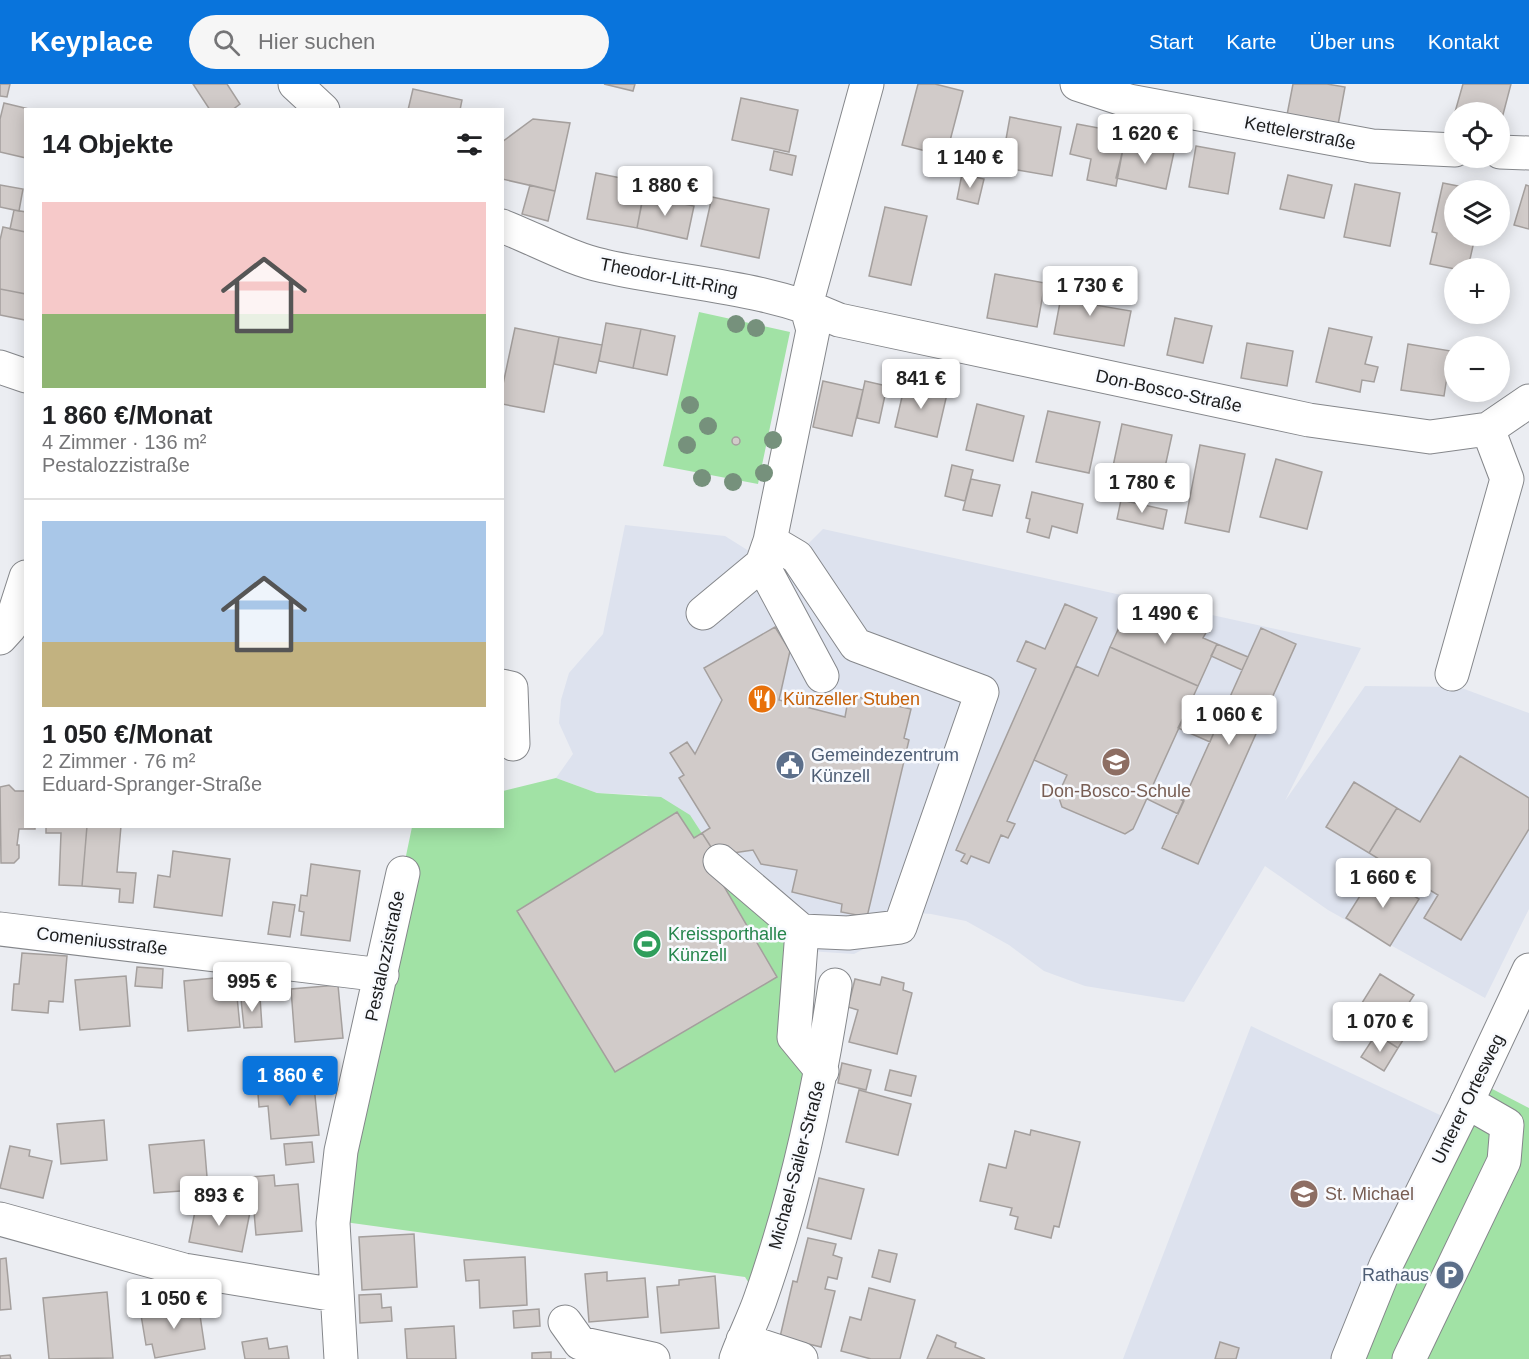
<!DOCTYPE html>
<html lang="de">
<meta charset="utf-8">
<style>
:root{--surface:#fff;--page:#f6f6f6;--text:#202124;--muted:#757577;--line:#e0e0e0;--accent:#0974dc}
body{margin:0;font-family:Arial,sans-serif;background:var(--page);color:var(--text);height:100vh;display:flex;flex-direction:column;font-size:22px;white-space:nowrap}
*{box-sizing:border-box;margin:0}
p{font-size:20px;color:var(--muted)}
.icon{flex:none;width:33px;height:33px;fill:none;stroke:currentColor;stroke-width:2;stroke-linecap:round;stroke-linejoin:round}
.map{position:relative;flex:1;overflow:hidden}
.panel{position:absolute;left:24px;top:24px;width:480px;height:720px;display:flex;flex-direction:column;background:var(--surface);border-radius:0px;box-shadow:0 3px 15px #0003}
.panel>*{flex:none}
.controls{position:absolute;left:1444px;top:18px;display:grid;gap:12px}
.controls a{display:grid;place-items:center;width:66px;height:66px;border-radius:50%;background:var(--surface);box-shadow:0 3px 15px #0003;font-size:30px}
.price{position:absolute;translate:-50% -51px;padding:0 14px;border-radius:6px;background:#fff;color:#222;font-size:20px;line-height:39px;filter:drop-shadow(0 2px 3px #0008)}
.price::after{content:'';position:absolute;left:50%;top:36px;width:18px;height:14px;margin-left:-9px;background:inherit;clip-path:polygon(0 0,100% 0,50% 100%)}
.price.active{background:var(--accent);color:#fff}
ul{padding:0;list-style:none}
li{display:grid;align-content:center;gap:12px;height:318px;padding:0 18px}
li+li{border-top:2px solid var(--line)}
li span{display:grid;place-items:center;height:186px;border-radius:0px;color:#555}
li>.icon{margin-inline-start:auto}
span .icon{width:108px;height:108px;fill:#fffc;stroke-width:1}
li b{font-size:26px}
h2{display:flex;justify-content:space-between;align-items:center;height:72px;padding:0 18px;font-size:26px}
header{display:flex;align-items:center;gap:36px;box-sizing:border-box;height:84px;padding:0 30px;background:var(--accent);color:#fff}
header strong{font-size:28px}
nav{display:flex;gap:33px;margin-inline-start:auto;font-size:21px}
.search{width:420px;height:54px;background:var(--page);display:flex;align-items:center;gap:15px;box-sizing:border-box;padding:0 21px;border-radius:33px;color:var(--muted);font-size:22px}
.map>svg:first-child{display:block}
</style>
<header>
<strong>Keyplace</strong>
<div class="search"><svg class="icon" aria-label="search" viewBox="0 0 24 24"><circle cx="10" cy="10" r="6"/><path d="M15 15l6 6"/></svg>Hier suchen</div>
<nav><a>Start</a><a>Karte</a><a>Über uns</a><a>Kontakt</a></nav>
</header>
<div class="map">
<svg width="1529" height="1275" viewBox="0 0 1529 1275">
<rect width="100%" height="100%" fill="#ebedf2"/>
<path fill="#dde2ee" d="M625,441L725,452L781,487L823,445L1361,564L1285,717L1365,602L1459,603L1529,629V825L1485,914L1328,826L1265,782L1184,918L1085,902L1044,887L1009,861L966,837L931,830L891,827L885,854L854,870L794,866L647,711L597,709L556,694L573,670L559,639L561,616L569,589L603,550Z
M1251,942L1457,1039L1348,1275H1123Z"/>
<path fill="#a1e2a5" d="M699,228L790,248L758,400L663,382Z
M556,694L597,709L661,713L690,731L720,777L802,847L794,953L822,986L760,1216L745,1193L330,1136L412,743L502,742L503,707Z
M1477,997L1529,1024V1275H1348Z"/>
<path fill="#d1cbc9" stroke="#a49f9d" stroke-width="1.5" d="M0,0H10L7,13L0,12Z
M193,0H227L240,20L232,26H210Z
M604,0H635L633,7Z
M918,0H935L963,7L946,72L902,61Z
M1293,0H1327L1345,3L1338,41L1287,31Z
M1463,0H1511L1500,42V28H1455Z
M413,5L462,16L460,26H408Z
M741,14L798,26L789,68L732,56Z
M4,19L33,26H26V74L0,68V35Z
M1010,33L1061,43L1052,92L1001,83Z
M533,35L570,39L555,107L502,95V58Z
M1077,40L1126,49L1116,102L1087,96L1091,75L1070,70Z
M1125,57L1174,68L1166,105L1116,94Z
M1196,62L1235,69L1228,110L1189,103Z
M774,67L796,72L792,91L770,86Z
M596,89L646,99L637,144L587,135Z
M962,90L984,95L978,120L957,115Z
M1288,91L1332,101L1324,134L1280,125Z
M1443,99L1478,106H1455V152H1480L1479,154L1475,153L1468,184L1455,185L1430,180L1437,149L1432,148Z
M1355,100L1400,109L1390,162L1344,153Z
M0,101L23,105L19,127L0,123Z
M530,101L555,107L548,137L522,130Z
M1526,101L1529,102V145L1514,141Z
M643,112L694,122L687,155L637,144Z
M712,113L769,125L759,174L701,162Z
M885,123L927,132L911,201L869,192Z
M14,126L26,128V148L10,145Z
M3,143L26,148V210L0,205V156Z
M995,190L1045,199L1037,243L987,234Z
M1064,197L1092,202L1089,220L1131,227L1124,262L1054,250Z
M0,205L26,210L25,236L0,231Z
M1175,234L1212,242L1203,279L1167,271Z
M606,239L641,245L633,284L599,277Z
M515,244L559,253L544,328L502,320V305Z
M1329,244L1372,253L1365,280L1378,283L1374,298L1362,296L1360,308L1316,298Z
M641,245L675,252L667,291L633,284Z
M559,253L602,261L596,289L554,280Z
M1247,259L1293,267L1287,302L1241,294Z
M1408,260L1451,267L1444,312L1401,306Z
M823,297L863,306L852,352L813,343Z
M865,297L887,302L879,339L857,334Z
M905,300L947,310L937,353L895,343Z
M977,320L1024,332L1013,377L966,366Z
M1048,327L1100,338L1089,389L1036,378Z
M1122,340L1172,351L1162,397L1112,387Z
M732 357a4 4 0 1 1 8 0a4 4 0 1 1-8 0Z
M1200,361L1245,370L1229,448L1185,439Z
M1276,375L1322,388L1307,445L1260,433Z
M952,381L973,386L965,417L945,412Z
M971,395L1000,401L992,432L963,426Z
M1032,408L1083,420L1077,449L1052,442L1049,454L1027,448L1030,435L1026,434Z
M1121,416L1167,426L1163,445L1117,435Z
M1065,520L1097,534L1007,737L1015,740L1008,754L1001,751L989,779L971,772L967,780L961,777L965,770L956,766L1036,585L1017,577L1026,557L1045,565Z
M1136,523L1178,542L1188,538L1207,547L1203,554L1217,560L1198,602L1110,563L1127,526Z
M775,543L790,567L779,616L845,633L849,611L911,625L904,654L909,656L867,833L841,828L842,820L792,808L797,786L761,780L753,766L733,769L720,777L702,749L710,744L679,694L684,691L670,669L687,658L695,670L722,616L704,584Z
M1261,544L1296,560L1198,780L1162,764Z
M1217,560L1248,573L1242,586L1211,572Z
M1110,563L1198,602L1133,745L1125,750L1062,723L1058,711L1067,691L1034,676L1076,582L1098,592Z
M1184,632L1215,646L1210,658L1178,644Z
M1460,672L1529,714V745L1461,856L1424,834L1438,811L1369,769L1397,724L1420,738Z
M1354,698L1397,724L1369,769L1326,743Z
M9,701L15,707H26V742H35V745H19L17,761H19V774L14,779H1L0,703Z
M1152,703L1184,717L1178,730L1147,715Z
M677,728L694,754L702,749L720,777L712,782L777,893L615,988L517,827Z
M46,742H87L82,802L59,801L61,749H46Z
M87,742H121L117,788L136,789L133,819L119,818L120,805L82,802Z
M173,767L230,775L222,832L154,823L158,791L170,793Z
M311,780L360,787L350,857L301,851L304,828L299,827L301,811L307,812Z
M1375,788L1419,815L1390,862L1346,834Z
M273,818L295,821L290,853L268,850Z
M22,869L67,872L63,918L49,917L48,929L12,926L14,900H19Z
M137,883L163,885L162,904L135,902Z
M1380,890L1414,911L1392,945L1405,953L1398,964L1352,935Z
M126,892L130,942L80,946L75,896Z
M235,892L240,943L188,947L184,897Z
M882,893L904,899L903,906L912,909L897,970L849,958L858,926L848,923L855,895L880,901Z
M338,901L343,954L295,958L291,905Z
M260,913L262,943L244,944L241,915Z
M1376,950L1398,964L1384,987L1361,973Z
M842,979L871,986L866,1006L838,999Z
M890,986L916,992L911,1012L885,1006Z
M313,992L319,1051L271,1055L268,1022L259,1023L257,997Z
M859,1006L911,1020L898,1071L846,1058Z
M104,1036L107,1076L61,1080L57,1040Z
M1031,1046L1080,1058L1059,1143L1054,1142L1051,1154L1015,1145L1018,1133L1010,1131L1012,1124L980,1117L989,1080L1006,1084L1015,1047L1030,1051Z
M204,1056L208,1105L154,1109L149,1061Z
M312,1058L314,1078L286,1081L284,1060Z
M10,1062L30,1066L29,1072L52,1077L43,1114L0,1104Z
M274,1091L275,1102L298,1100L302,1147L256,1151L251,1093Z
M819,1094L864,1105L851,1155L807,1144Z
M197,1117L250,1128L242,1168L189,1158Z
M414,1150L417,1203L362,1206L359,1153Z
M808,1154L836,1160L833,1171L842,1174L837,1195L828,1193L825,1205L835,1207L821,1263L780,1253L793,1197L797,1198Z
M879,1166L897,1170L890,1198L872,1193Z
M525,1173L527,1221L480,1224L479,1196L466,1197L464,1176Z
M6,1174L11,1225L0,1226V1175Z
M607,1188V1197L645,1194L648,1233L589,1238L585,1190Z
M715,1192L719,1244L661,1249L657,1203L679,1201V1196Z
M869,1204L915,1216L900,1275H871L841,1267L850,1233L861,1236Z
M107,1208L113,1274L49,1275L43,1214Z
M381,1210L382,1224L391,1223L392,1237L360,1239L359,1211Z
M198,1218L205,1265L155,1274L152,1260L146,1261L141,1231L148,1230L147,1226Z
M539,1225L540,1242L514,1244L513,1227Z
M454,1242L456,1275H407L405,1245Z
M937,1251L956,1259L955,1263L985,1275H927Z
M267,1254L269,1265L287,1262L289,1275H245L242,1258Z
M1220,1258L1239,1264L1236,1275H1215Z
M551,1268V1275H566H532V1269Z
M10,1271L11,1275H0V1272Z"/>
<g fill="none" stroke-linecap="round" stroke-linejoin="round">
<g stroke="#85878b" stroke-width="35">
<path id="minor" d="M295,0L323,26
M1077,0L1129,17L1372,62L1455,66
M1500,68L1529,69
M502,142C533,154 573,176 604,182C683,200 765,202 839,236L1309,336L1430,353L1488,345L1529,317
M0,283L26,292
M770,457L797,473L856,561L982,608L900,843L848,849L802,847
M703,529L762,480
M0,554L10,543L26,493
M1452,590L1507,395L1488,345
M822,592L762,480L770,457L813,246L806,221L867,0
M502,602L511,604L513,660
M720,777L802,847L794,953L822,987
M0,845L382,891
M0,1135L184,1186L336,1211
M565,1238L580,1259L653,1275
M743,1256L801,1275
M341,1275L333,1139L341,1067L403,789
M736,1275C743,1255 753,1236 760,1216C796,1114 819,1007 835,901
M1409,1275L1504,1077L1507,1041L1467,1018"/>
</g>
<g stroke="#85878b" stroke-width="35">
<path id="major" d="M1348,1275L1386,1181L1467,1018L1529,886"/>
</g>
<use href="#minor" stroke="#fff" stroke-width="33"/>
<use href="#major" stroke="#fff" stroke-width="33"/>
</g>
<g fill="#76917c">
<circle cx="736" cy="240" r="9"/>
<circle cx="756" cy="244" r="9"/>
<circle cx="690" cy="321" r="9"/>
<circle cx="708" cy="342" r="9"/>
<circle cx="773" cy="356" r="9"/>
<circle cx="687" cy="361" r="9"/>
<circle cx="764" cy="389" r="9"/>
<circle cx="702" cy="394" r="9"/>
<circle cx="733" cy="398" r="9"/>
</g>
<defs>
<g id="restaurant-disc" transform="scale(1.5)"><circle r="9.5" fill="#e8710a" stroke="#f8fafe"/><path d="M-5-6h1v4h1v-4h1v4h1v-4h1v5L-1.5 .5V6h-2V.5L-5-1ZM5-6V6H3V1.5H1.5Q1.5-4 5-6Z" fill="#fff"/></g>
<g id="school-disc" transform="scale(1.5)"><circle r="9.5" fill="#8d6e63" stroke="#f8fafe"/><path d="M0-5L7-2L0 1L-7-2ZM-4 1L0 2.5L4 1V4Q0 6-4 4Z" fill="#fff"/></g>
<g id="civic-disc" transform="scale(1.5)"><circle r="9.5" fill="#5c6f8a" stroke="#f8fafe"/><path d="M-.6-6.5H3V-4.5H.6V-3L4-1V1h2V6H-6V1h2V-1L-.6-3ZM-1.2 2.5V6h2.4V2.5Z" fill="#fff"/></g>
<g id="stadium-disc" transform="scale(1.5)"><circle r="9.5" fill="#2e9e5b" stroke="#f8fafe"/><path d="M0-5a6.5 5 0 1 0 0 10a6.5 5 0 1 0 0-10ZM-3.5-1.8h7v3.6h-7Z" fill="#fff"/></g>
<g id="parking-disc" transform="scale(1.5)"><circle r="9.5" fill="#5c6f8a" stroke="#f8fafe"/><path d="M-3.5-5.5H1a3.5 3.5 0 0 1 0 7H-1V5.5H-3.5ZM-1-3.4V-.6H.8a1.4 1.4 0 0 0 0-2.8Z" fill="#fff"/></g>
</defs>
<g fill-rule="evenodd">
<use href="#restaurant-disc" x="762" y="615"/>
<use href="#school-disc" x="1116" y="678"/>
<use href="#civic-disc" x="790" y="681"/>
<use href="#stadium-disc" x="647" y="860"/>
<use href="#school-disc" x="1304" y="1110"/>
<use href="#parking-disc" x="1450" y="1191"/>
</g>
<g text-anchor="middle" stroke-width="5" stroke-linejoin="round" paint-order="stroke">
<g font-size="18" fill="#1c1d1e" stroke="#f8fafe">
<text transform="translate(1300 49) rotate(11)" y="6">Kettelerstraße</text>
<text transform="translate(669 193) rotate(11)" y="6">Theodor-Litt-Ring</text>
<text transform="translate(1169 307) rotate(12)" y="6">Don-Bosco-Straße</text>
<text transform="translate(102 857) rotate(7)" y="6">Comeniusstraße</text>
<text transform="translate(385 872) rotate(-78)" y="6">Pestalozzistraße</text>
<text transform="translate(1468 1015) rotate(-64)" y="6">Unterer Ortesweg</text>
<text transform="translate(797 1081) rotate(-75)" y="6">Michael-Sailer-Straße</text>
</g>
<g font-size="18" fill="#c56008" stroke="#f8fafe" text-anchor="start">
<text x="783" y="621">Künzeller Stuben</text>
</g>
<g font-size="18" fill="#4e5e75" stroke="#f8fafe" text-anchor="start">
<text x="811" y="677">Gemeindezentrum<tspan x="811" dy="21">Künzell</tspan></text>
<text x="1429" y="1197" text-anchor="end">Rathaus</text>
</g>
<g font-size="18" fill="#785e54" stroke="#f8fafe">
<text x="1116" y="713">Don-Bosco-Schule</text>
<text x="1325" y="1116" text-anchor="start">St. Michael</text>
</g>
<g font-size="18" fill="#27864d" stroke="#f8fafe" text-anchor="start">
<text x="668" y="856">Kreissporthalle<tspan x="668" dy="21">Künzell</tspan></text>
</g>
</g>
</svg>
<div class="controls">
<a><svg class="icon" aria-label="locate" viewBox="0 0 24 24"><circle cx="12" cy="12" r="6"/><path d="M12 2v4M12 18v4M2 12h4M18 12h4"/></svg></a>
<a><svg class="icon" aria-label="layers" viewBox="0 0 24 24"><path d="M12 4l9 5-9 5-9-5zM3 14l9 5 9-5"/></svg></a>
<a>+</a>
<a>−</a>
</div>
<b class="price" style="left:1145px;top:81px">1 620 €</b>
<b class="price" style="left:970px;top:105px">1 140 €</b>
<b class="price" style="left:665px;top:133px">1 880 €</b>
<b class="price" style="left:1090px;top:233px">1 730 €</b>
<b class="price" style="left:921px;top:326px">841 €</b>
<b class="price" style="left:1142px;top:430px">1 780 €</b>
<b class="price" style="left:1165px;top:561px">1 490 €</b>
<b class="price" style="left:1229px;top:662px">1 060 €</b>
<b class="price" style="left:1383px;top:825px">1 660 €</b>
<b class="price" style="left:252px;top:929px">995 €</b>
<b class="price" style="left:1380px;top:969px">1 070 €</b>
<b class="price active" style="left:290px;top:1023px">1 860 €</b>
<b class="price" style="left:219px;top:1143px">893 €</b>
<b class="price" style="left:174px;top:1246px">1 050 €</b>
<section class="panel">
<h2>14 Objekte<svg class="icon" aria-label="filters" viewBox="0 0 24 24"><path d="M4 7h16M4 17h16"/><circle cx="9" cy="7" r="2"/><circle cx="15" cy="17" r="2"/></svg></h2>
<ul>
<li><span style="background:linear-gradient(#f6c9c9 60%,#8fb573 0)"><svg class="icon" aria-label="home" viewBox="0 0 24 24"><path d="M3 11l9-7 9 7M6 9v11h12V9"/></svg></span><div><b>1 860 €/Monat</b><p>4 Zimmer · 136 m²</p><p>Pestalozzistraße</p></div></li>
<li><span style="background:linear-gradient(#a9c7e8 65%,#c2b280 0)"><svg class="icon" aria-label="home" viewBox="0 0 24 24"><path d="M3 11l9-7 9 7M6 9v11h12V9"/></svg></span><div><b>1 050 €/Monat</b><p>2 Zimmer · 76 m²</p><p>Eduard-Spranger-Straße</p></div></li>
</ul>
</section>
</div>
